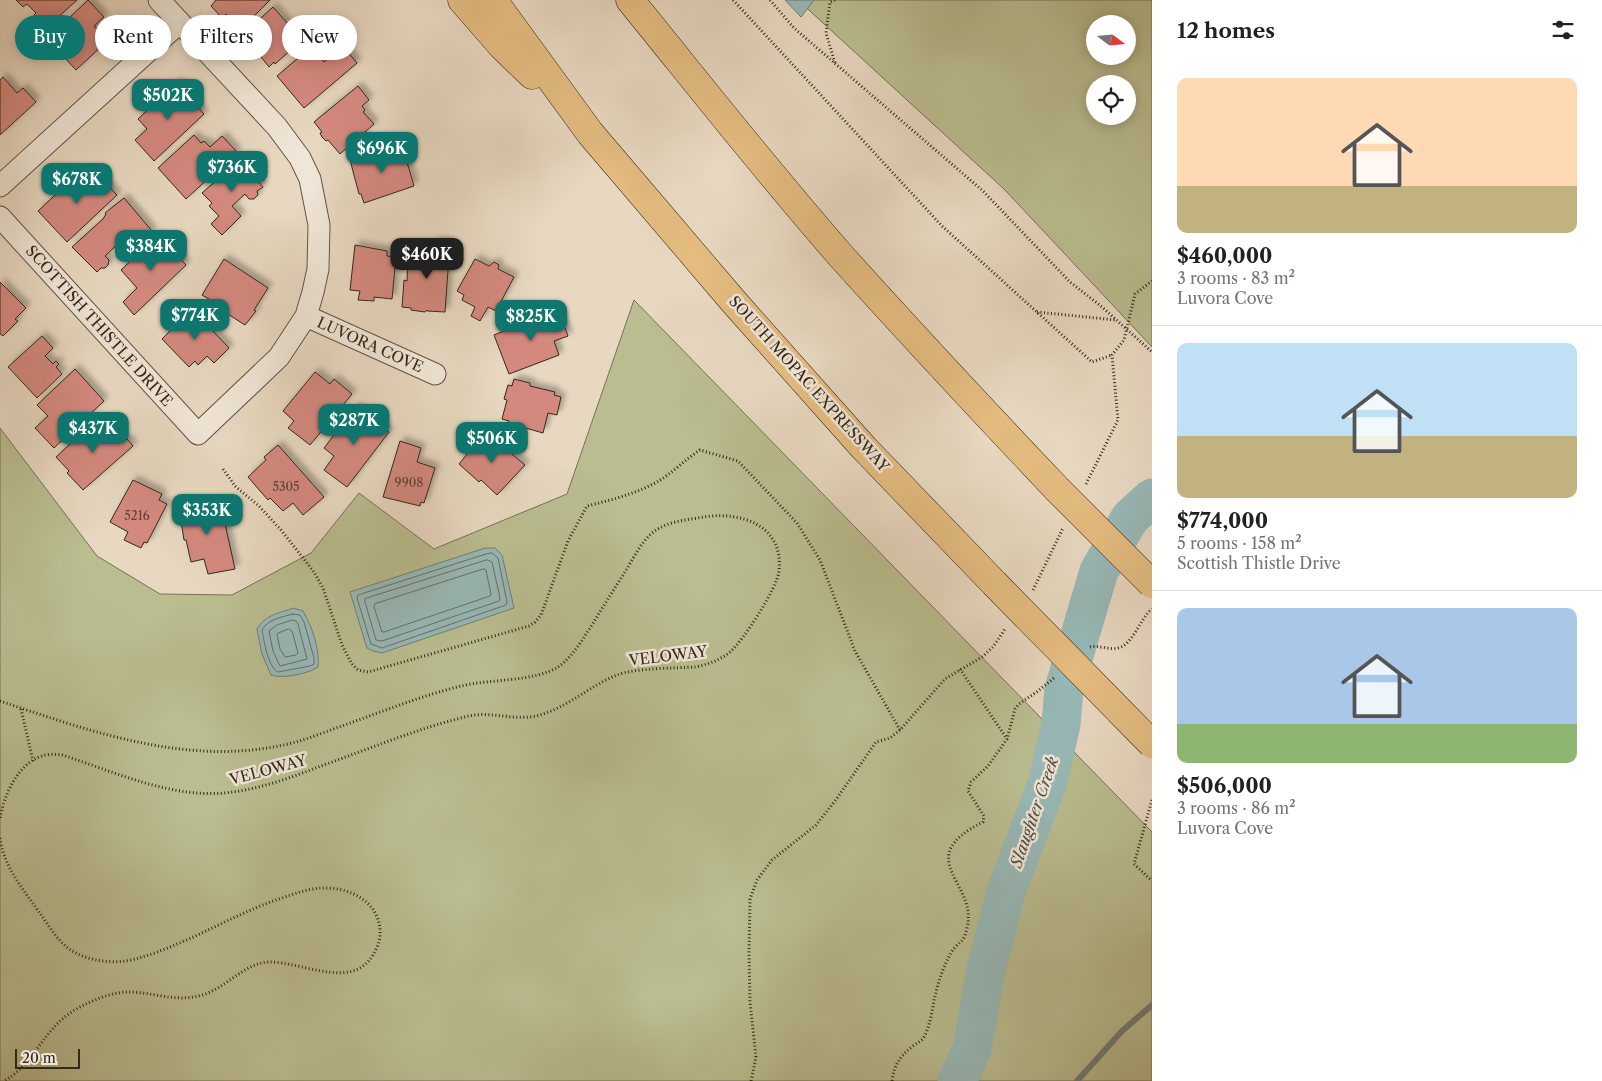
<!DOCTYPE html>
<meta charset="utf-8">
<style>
:root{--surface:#fff;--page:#f6f6f6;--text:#202124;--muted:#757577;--line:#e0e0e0;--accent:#0f766e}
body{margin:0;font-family:"Libre Caslon Text",serif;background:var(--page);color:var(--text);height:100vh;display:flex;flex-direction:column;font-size:19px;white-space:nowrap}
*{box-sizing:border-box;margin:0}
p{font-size:16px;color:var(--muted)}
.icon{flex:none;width:28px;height:28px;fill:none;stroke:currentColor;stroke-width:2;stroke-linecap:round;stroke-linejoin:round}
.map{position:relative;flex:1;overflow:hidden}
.panel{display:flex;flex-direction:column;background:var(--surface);width:450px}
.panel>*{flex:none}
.banner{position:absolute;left:15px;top:15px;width:475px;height:45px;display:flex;gap:10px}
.needle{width:32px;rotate:106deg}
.controls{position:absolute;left:1086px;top:15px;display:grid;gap:10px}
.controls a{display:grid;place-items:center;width:50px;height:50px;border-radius:50%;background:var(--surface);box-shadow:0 2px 12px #0003;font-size:25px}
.scale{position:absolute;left:15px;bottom:12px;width:65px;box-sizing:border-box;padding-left:5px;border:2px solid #32281c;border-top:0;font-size:14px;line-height:18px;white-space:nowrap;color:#32281c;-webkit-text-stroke:4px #f0e6d7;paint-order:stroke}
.price{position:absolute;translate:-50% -42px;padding:0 11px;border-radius:10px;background:var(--accent);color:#fff;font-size:16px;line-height:32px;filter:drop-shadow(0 1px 2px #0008)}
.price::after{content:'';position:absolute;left:50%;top:30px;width:15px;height:11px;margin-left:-8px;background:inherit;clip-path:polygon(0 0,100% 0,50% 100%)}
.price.active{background:#222;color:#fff}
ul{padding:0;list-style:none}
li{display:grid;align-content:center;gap:10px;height:265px;padding:0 25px}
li+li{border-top:1px solid var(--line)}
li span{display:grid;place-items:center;height:155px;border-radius:10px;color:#555}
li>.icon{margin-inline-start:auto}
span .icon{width:90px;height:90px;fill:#fffc;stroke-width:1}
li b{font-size:21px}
h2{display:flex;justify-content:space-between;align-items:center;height:60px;padding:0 25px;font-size:21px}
.chip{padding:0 18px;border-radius:22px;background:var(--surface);box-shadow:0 2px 12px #0003;font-size:18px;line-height:45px}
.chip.active{background:var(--accent);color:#fff}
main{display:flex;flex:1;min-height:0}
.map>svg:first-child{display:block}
</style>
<main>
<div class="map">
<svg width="1152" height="1081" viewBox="0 0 1152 1081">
<defs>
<filter id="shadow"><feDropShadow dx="4.5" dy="-4.5" stdDeviation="2.5" flood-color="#0004"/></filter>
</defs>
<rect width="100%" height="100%" fill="#e8d8c1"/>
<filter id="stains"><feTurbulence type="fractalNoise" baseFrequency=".004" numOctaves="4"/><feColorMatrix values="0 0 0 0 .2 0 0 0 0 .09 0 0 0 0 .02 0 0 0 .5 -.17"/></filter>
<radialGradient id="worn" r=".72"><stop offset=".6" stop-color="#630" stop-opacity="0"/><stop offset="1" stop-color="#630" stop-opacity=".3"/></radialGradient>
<path fill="#babd90" stroke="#767256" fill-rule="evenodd" d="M798,0H1152V347L1004,189ZM1095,24H1128V56H1095ZM1095,84H1128V116H1095Z
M634,300L1152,832V1081H0V428L97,556L160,594L232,595L311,553L359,493L434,549L567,494Z"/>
<path fill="#98b9b7" stroke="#6f7f79" d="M785,0H814L801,17Z
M485,548H495L502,555L514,608L382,653L373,651L367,648L350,592Z
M294,608L303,611C312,626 320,650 318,667C308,674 282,679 271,675L262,654L257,629C265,615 279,613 294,608Z"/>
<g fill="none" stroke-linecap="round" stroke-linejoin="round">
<path stroke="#65706a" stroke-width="1" d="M492,553L498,558L507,602L506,605L382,648L371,644L357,598L358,595L486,554Z
M487,560L492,562L500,598L499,601L382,641L376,640L365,602V599Z
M484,569L486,570L491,594L490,596L384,632H382L374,607L375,604Z
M293,614L300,615L304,622L314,658V664L310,666L278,672C268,667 264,641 262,630C268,619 282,617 293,614Z
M293,620L296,621L298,624L307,659L280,666L273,651L269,631L277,625Z
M289,629L292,631L298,653L296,655L285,657L280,649L277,634Z"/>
<path stroke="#6f7f79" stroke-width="6" d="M1077,1081L1122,1031L1152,1005"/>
<path stroke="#98b9b7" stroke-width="39" d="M957,1081L972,1049L986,969L1007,889L1048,781L1061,724L1064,689L1099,571L1130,518L1152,498"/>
</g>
<path fill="#d4897f" stroke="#32281c" filter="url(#shadow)" d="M16,0H77L46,28L34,15L36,13L27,4L23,7Z
M88,0L104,17L94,26L101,33L99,35L106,42L76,70L47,39Z
M216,0H270L241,29L226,14L222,18L211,6Z
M273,7L302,40L275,64L274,62L269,67L257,52L255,54L240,37Z
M343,46L357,63L304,108L277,76L311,47L324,62Z
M3,77L17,93L23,88L36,102L0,135V80Z
M177,82L195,101L193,102L204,114L154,161L135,140L147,129L138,119Z
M358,86L369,100L362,106L365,110L363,112L374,124L340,154L328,140L326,141L322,137L320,133L322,132L314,122Z
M194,135L201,143L204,141L210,147L222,136L237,152L186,199L158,168Z
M402,145L414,186L364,203L361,194H359L350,160Z
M244,156L258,171L253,176L263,187L257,191L258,195L254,199H249L245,194L232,206L241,216L222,235L211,224L219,216L209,206L212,203L202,193Z
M79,173L88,183L97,174L117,195L67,242L38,211Z
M124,198L152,231L131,250L122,240L105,256L109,260L108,265L105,268H101L97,272L72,247L103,219L106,214L105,213Z
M158,235L169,244L170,248L186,265L134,315L123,302L137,288L121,270Z
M434,242L450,243L445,312L427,311V310L425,312L411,310V308L402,307L404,280L407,281L408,254L433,256Z
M355,245L387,251V256L396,257L392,299L374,297V301L358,300L360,291L350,290Z
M224,259L268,288L254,310L256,311L245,325L223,311L224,308L202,295Z
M475,259L489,266L494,262L499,265L498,269L514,277L496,311L488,307L480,321L471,316L475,307L462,300L464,295L457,291Z
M0,282L26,308L15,319L18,321L3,336L0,334Z
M192,309L229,348L214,363L207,356L198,365L195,361L189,367L162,339Z
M558,310L568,336L554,341L559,355L509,374L494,335Z
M42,336L53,348L45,356L53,364L56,361L59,364L56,367L62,374L37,398L8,367Z
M75,369L104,401L54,448L35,428L48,416L37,405Z
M315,372L330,384L334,379L352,394L310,445L288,428L294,421L283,411Z
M514,379L530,383V386L555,392L554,395L561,397L557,415L548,413L543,433L508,423L509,421L502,419L507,400L504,399L508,385L512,386Z
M356,407L389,432L347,487L324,470L334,456L324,448Z
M95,421L104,431L108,427L115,435L118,433L125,441L127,439L133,446L83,490L67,473L69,471L56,457Z
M488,434L525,465L497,495L481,480L479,482L459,464L482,436L484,438Z
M400,441L421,448L417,462L435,468L424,503L421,502L420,506L383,497Z
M278,445L324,497L303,515L293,503L283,511L270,498L268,500L248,477L266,460L264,457Z
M133,480L162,494L159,500L167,504L147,543L144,542L141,548L124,540L128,532L110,522Z
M220,501L235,569L208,574L204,559L191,562L186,540H184L179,509Z"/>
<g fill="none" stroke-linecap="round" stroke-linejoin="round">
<g stroke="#605445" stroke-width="23">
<path id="minor" d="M0,186L179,23
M0,217L198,434L279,357L306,316L313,292L318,269L319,225L310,179L300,158L277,127L159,0
M306,316L435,374"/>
</g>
<g stroke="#32281c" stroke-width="29">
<path id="motorway" d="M462,0L502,46L532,75
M493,0L590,133L734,302L864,448L994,583
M630,0C700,86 768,173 841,256C912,335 984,412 1057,489"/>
</g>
<path stroke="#32281c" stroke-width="3" stroke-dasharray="1 2.5" stroke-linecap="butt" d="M733,0L942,226L1092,362L1112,355
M770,0L794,28L983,191L1070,282L1102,307L1152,352
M835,0L830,2L826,33L835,63
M1037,312L1116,320
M223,469L235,486L259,506L281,530L314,572L323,588L342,645L352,664L358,670L368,672L529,626L535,622L541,615L568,541L587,506C611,500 635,494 657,482C671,474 686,459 700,450L738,461L797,523L820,560L855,651L900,730
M1086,484L1118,420L1112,355L1124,340L1135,294L1152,281
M1033,590L1063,528
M1090,647C1098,645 1109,650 1118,648C1133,645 1140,618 1152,609
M960,669L1007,739
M0,701C95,733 195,769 296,742C310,738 325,732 339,727C379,713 420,696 461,686C489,679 534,682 558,667C567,661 574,652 581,642C596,619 610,595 625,572C633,559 640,544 651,534C666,521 686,520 704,517C742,511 784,526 779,571C778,587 743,641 730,652C720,660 709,664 696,667C677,668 634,668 617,675C589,686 566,709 536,716C513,721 488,710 465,717C416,729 369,749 321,766C282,781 239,797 196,793C150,789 106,769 62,755C55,754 48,754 42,756C17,764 3,797 0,820
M21,709L33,761
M1152,800L1134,864L1152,881
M0,838C4,867 23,889 39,912C48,924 56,939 68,948C85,961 114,965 135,959C184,946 228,917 276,900C291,895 306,889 321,888C339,887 360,893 372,908C380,919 383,934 377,947C358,995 304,961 268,962C242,964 224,991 198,996C175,1002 151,992 129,992C115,992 101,997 88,1003C77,1008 66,1015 58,1023C39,1042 28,1068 4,1081
M751,1081L756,1057L750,1002L749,953L750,899L757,880L772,860L816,825L835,801L876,742L890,738L900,730L945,679L982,657L993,647L1005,629
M892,1081C894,1065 900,1056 913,1046C917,1043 922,1041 924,1037C931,1024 932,1009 935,996C938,982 944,965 951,953C958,941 964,944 967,928C979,883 909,859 983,822L984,816L968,791L971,782L988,766L1007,739L1015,709L1019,704L1038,691L1054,678"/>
<use href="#minor" stroke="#f0e6d7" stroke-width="21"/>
<use href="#motorway" stroke="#e4bc80" stroke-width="28"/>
<g stroke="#32281c" stroke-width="29" stroke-linecap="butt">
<path id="motorway-bridge" d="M1057,489L1152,584
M994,583L1152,744"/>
</g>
<use href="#motorway-bridge" stroke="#e4bc80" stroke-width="28"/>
</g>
<g text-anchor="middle" stroke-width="5" stroke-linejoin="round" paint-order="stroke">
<g font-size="12" fill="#5a4035">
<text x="409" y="487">9908</text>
<text x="286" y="491">5305</text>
<text x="137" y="520">5216</text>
</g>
<g font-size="15" fill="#32281c" stroke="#f0e6d7">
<text transform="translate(99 326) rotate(48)" y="5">SCOTTISH THISTLE DRIVE</text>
<text transform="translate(370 345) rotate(24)" y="5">LUVORA COVE</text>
<text transform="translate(809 384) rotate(48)" y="5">SOUTH MOPAC EXPRESSWAY</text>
<text transform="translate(668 656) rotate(-7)" y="5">VELOWAY</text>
<text transform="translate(268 770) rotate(-15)" y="5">VELOWAY</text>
</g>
<g font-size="16" font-style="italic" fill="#4c4c43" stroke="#f0e6d7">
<text transform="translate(1034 812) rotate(-71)" y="6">Slaughter Creek</text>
</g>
</g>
<rect width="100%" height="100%" filter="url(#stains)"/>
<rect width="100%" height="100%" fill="url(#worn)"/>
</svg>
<div class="controls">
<a><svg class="needle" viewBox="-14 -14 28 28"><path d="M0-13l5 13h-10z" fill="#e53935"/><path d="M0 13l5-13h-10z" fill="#757577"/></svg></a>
<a><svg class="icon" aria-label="locate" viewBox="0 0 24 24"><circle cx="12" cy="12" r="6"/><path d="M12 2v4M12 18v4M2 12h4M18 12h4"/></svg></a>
</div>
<div class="scale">20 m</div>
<b class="price" style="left:168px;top:121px">$502K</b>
<b class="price" style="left:382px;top:174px">$696K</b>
<b class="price" style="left:232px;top:193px">$736K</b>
<b class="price" style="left:77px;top:205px">$678K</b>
<b class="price" style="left:151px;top:272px">$384K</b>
<b class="price active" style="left:427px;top:280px">$460K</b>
<b class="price" style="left:195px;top:341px">$774K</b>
<b class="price" style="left:531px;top:342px">$825K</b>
<b class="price" style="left:354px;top:446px">$287K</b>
<b class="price" style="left:93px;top:454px">$437K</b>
<b class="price" style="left:492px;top:464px">$506K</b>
<b class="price" style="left:207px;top:536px">$353K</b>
<div class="banner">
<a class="chip active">Buy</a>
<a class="chip">Rent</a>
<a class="chip">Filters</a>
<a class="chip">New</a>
</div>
</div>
<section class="panel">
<h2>12 homes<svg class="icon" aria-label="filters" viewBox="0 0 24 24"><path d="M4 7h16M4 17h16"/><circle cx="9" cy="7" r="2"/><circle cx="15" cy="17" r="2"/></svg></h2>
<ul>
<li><span style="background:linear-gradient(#ffd9b3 70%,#c2b280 0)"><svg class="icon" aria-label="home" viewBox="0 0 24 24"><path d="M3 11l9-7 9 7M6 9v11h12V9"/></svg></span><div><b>$460,000</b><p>3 rooms · 83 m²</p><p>Luvora Cove</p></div></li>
<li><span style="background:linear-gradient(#bfe0f5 60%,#c2b280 0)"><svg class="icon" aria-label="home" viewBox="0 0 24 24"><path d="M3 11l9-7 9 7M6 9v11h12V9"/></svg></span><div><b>$774,000</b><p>5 rooms · 158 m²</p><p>Scottish Thistle Drive</p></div></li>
<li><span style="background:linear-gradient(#a9c7e8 75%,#8fb573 0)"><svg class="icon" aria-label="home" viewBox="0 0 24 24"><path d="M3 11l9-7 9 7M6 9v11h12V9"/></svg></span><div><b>$506,000</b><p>3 rooms · 86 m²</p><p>Luvora Cove</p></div></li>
</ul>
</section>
</main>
